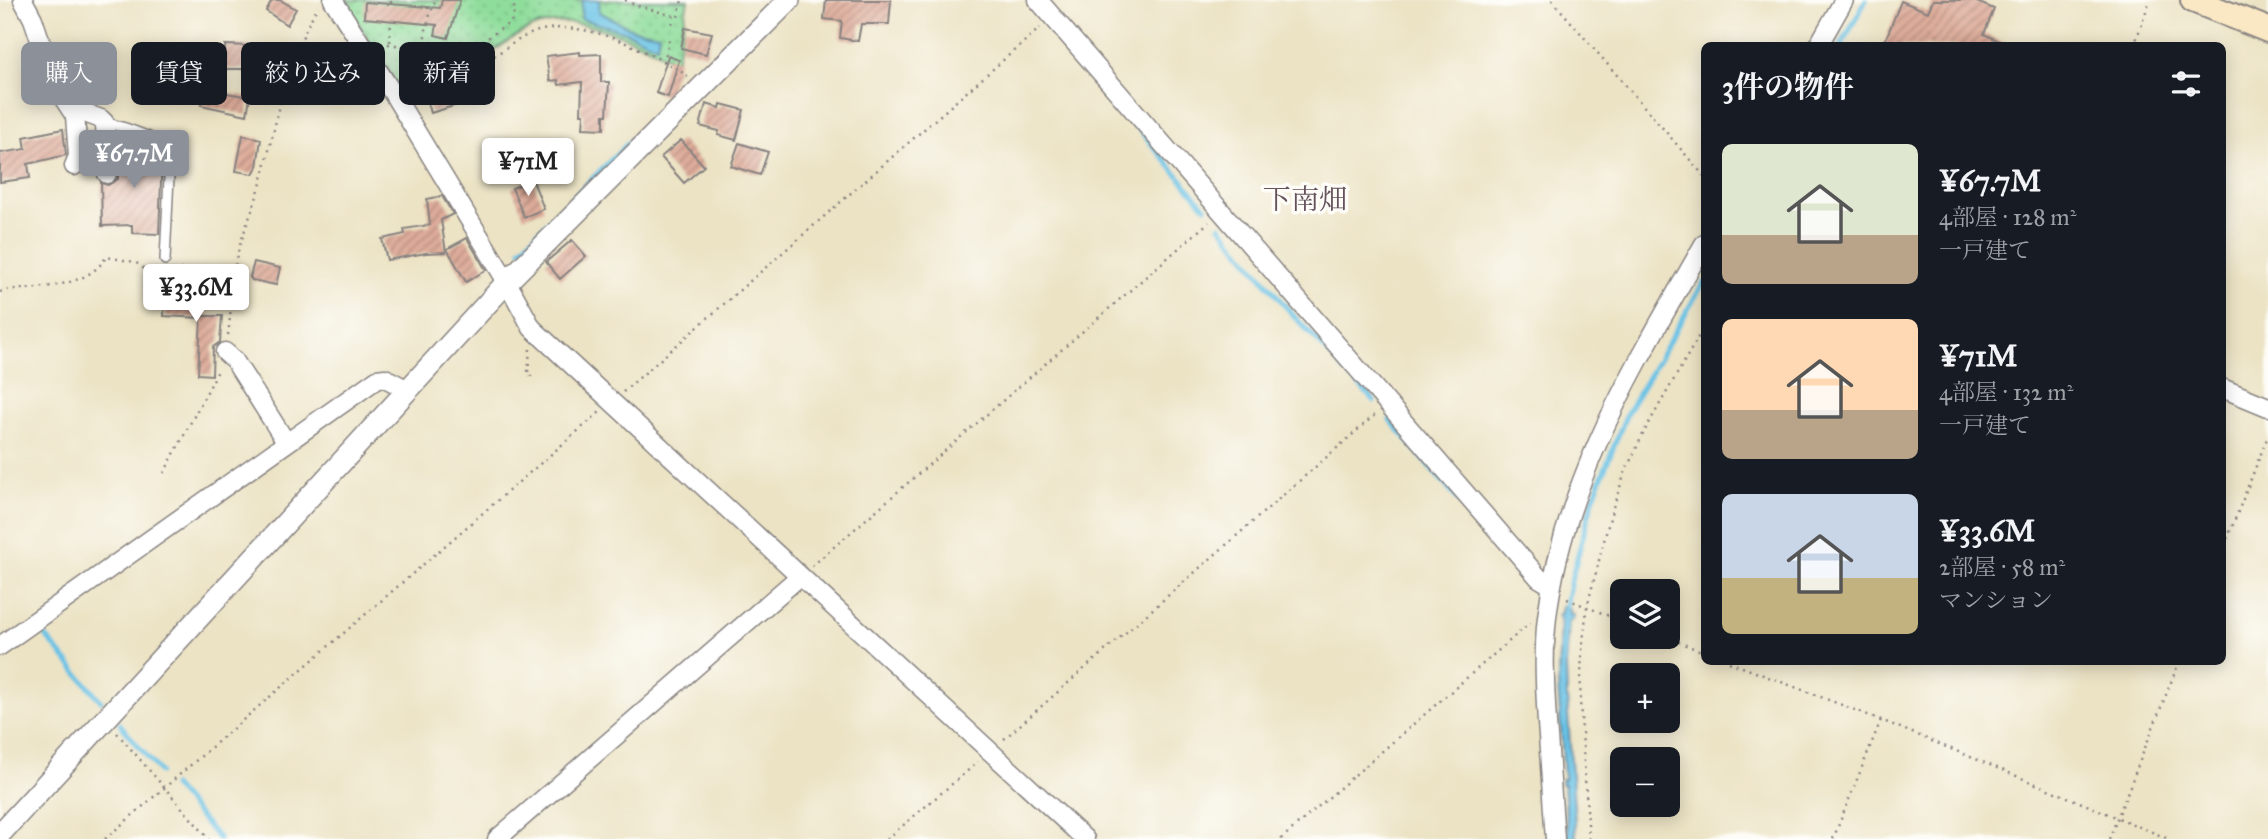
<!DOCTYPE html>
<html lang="ja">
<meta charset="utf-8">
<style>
:root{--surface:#171b24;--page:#20242c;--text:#f1f3f6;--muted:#9ea1a6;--accent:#8c9099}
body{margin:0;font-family:"IM FELL Great Primer","Noto Serif JP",serif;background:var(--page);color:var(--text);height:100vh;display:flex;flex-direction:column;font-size:26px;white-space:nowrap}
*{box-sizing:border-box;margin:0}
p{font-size:23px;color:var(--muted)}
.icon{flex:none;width:38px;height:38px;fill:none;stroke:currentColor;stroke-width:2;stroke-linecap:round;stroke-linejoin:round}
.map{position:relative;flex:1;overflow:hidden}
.drawer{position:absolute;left:1701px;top:42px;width:525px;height:623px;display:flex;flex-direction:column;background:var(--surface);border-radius:10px;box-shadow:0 4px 18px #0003}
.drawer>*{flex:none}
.guide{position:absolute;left:21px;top:42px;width:665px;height:63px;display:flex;gap:14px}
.tools{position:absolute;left:1610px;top:579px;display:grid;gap:14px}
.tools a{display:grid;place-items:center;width:70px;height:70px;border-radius:10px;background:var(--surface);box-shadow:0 4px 18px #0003;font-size:35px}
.price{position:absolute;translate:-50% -60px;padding:0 16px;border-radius:7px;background:#fff;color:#222;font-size:23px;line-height:46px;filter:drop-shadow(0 2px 4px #0008)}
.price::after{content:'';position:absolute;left:50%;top:42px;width:21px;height:16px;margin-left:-10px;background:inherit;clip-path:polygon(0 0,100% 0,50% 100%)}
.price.active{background:var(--accent);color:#fff}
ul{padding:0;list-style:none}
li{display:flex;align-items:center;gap:21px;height:175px;padding:0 21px}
li span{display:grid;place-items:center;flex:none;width:196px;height:140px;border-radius:10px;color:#555}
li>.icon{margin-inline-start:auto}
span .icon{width:84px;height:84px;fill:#fffc;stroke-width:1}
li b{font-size:30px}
h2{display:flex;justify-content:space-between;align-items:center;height:84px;padding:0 21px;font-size:30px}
.tag{padding:0 24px;border-radius:10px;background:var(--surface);box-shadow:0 4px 18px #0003;font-size:24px;line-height:63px}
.tag.active{background:var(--accent);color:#fff}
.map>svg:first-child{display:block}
</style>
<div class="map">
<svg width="2268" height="839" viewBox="0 0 2268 839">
<defs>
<pattern id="grass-dots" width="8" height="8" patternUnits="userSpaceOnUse" patternTransform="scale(1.75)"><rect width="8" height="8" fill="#8fdd9b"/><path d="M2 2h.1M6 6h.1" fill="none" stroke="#7bbd86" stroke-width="1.8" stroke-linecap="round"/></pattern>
<pattern id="building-hatch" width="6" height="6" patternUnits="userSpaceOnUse" patternTransform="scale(1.75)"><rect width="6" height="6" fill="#deac9a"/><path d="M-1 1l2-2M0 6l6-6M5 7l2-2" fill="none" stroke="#b48c7f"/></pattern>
</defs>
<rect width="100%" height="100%" fill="#fdfcf7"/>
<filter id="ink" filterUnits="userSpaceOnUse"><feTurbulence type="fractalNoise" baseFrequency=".0143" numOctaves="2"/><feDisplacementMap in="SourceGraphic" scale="14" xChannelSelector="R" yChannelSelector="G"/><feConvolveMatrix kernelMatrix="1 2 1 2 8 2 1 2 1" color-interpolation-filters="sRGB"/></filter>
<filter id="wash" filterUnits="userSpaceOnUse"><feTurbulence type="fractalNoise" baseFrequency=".00686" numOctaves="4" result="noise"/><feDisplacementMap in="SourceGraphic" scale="28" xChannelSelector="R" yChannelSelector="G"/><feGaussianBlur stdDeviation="1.57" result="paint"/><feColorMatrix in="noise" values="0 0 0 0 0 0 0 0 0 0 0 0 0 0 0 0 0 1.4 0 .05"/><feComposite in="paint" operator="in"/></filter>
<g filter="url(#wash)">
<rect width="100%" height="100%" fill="#ece3c4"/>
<path fill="url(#grass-dots)" stroke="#58806b" stroke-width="2" d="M344,0H688L676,62C640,41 582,14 540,25C515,32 497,52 474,62C452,72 427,79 404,88L396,84Z"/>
<path fill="#68c2e6" stroke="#457290" stroke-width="2" d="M582,0H600L599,12L632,29L659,34L657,46L623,31L581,19Z
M1561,606L1570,609V614H1574L1573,620L1569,621L1566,666L1567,698L1576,839H1568L1564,784H1561V779H1564L1558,683L1560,619L1557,615L1561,613Z"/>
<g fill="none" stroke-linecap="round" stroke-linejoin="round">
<path stroke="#68c2e6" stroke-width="5" d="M1841,46L1866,0
M1118,105L1205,207
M1220,226L1291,313L1374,401
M521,249L683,89
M1390,420L1536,591
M1565,611L1570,584L1593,499L1627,413L1704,282
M37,626L101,701
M120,724L160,772
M173,786L219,839"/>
</g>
<g id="blocks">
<path fill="url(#building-hatch)" d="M272,0H280L296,9L287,25L266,11Z
M442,0H460L448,38L435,35L437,25L364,18L365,2L440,8Z
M826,0H891L889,24H861L858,41L840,38L842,21L824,19Z
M1933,0H1972L1994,9L1984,34L2010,46H1883L1901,1L1928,12Z
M685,28L712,33L706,54L681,48Z
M225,45L250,46L251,69H225Z
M170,47L198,48L197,68H169Z
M580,52V55L601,54V82H609L607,115H604V129L583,128L584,114H581L582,82L559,85L558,80L550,81L546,56Z
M668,56L679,60L668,97L656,93Z
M456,83L463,103L431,113L425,94Z
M204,89L250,97L247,115L201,105Z
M706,104L720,108L721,104L744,110L736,140L718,135L719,131L700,126Z
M63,129L66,155L28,164L30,178L0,182V153L26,149L24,137Z
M117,133L133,138L132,148L158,151V155H162L159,234L132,233V225L102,226L101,183L108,185L118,179Z
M243,135L261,139L257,167L253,174L236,171Z
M681,140L704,166L684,183L661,157Z
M739,143L768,152L760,175L731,166Z
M530,181H533L544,209L524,217L512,188Z
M442,196L453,214L441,220L446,252L426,253L387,260L382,239L405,234L404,229L430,225L427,199Z
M467,238L486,270L466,282L447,249Z
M572,240L586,256L560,279L546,262Z
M254,262L280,268L276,285L252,280L250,277Z
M165,291L203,293L201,316H222L220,342L213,347L212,375L198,374L201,318L164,316Z"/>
</g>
</g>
<g filter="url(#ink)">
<use href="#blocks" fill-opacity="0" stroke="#878280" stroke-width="2"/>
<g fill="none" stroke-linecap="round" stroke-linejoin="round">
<g stroke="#878280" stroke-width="12">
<path id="service" d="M105,123C116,124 157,138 165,146C169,150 169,151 170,156L165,260"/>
</g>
<g stroke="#878280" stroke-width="21">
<path id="minor" d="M23,0L33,19L56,87L75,116L78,156L74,166
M333,0L394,95L507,282L532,328L1085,839
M1038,0L1539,578L1552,586
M1818,46L1844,0
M71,108L101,119L105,123L107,174
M225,352L234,360L286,442
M2222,388L2268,407
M0,646L377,379L385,378L406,389
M497,839L799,577
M1555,839C1552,800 1550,761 1547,723C1545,688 1543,652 1547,617C1564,478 1637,363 1704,244"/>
</g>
<g stroke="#878280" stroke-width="24">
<path id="tertiary" d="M0,834L507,282L789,0"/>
</g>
<g stroke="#878280" stroke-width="28">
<path id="secondary" d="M2193,0L2268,30"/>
</g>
<path stroke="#878280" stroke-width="2.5" stroke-dasharray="2 5" stroke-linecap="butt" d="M625,0L638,6L678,17L682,0
M1552,0L1704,176
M391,3V0
M672,24L674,16
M390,42L391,21
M381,43L456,54L476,46L511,22L513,18L515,0
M2134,46L2150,0
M664,62L670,36
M400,74L420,63L421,60L427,24L435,0
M410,90C433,82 460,76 481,64C501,53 520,35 542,30C590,20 648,51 688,76
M173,270C195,268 215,272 234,282
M0,292C8,289 18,289 27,289C54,286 91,283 106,257L135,262L151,274L160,273
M228,335C231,312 232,289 235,266C240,236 255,208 262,179C277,119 287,60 318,6
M530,349L528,372L531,373V379
M623,392L1040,28
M164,473L219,369
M2222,552L2268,436
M812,566L1209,222
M1567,599L1622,621
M1665,637L1704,652
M1729,662L1881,720L2169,839
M117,733L209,839
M1004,739L1376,414
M105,839L600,412
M887,839L978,762
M1281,839L1530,623
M1589,839L1580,701L1582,651L1587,607L1612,510L1626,470L1645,430L1704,327
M1833,839L1881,720
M2109,839L2179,662"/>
<use href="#service" stroke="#fff" stroke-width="9"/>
<use href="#minor" stroke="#fff" stroke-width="18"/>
<use href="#tertiary" stroke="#fff" stroke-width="21"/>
<use href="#secondary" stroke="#fae7c3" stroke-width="24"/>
</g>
</g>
<g text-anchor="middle" stroke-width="7" stroke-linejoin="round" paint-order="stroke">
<g font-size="28" fill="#64525c" stroke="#fdfcf7">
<text x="1305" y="209">下南畑</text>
</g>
</g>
</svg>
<div class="tools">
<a><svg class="icon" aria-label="layers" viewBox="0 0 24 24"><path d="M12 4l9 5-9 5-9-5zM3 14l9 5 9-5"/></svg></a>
<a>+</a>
<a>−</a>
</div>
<b class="price active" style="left:134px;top:190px">¥67.7M</b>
<b class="price" style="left:528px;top:198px">¥71M</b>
<b class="price" style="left:196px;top:324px">¥33.6M</b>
<div class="guide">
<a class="tag active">購入</a>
<a class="tag">賃貸</a>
<a class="tag">絞り込み</a>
<a class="tag">新着</a>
</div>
<section class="drawer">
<h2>3件の物件<svg class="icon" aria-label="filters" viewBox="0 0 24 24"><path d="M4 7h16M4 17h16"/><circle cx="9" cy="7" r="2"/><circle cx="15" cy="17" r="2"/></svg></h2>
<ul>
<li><span style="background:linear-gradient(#dfe7d0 65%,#b9a48a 0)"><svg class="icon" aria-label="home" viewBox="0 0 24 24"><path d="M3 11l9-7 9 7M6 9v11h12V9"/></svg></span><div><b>¥67.7M</b><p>4部屋 · 128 m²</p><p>一戸建て</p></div></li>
<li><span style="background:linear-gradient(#ffd9b3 65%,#b9a48a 0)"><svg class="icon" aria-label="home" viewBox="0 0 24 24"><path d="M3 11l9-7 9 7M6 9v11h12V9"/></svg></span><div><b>¥71M</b><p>4部屋 · 132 m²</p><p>一戸建て</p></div></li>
<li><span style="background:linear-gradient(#c9d6e8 60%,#c2b280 0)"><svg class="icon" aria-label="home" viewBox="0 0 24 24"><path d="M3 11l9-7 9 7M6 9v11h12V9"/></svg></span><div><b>¥33.6M</b><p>2部屋 · 58 m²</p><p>マンション</p></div></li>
</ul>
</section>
</div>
